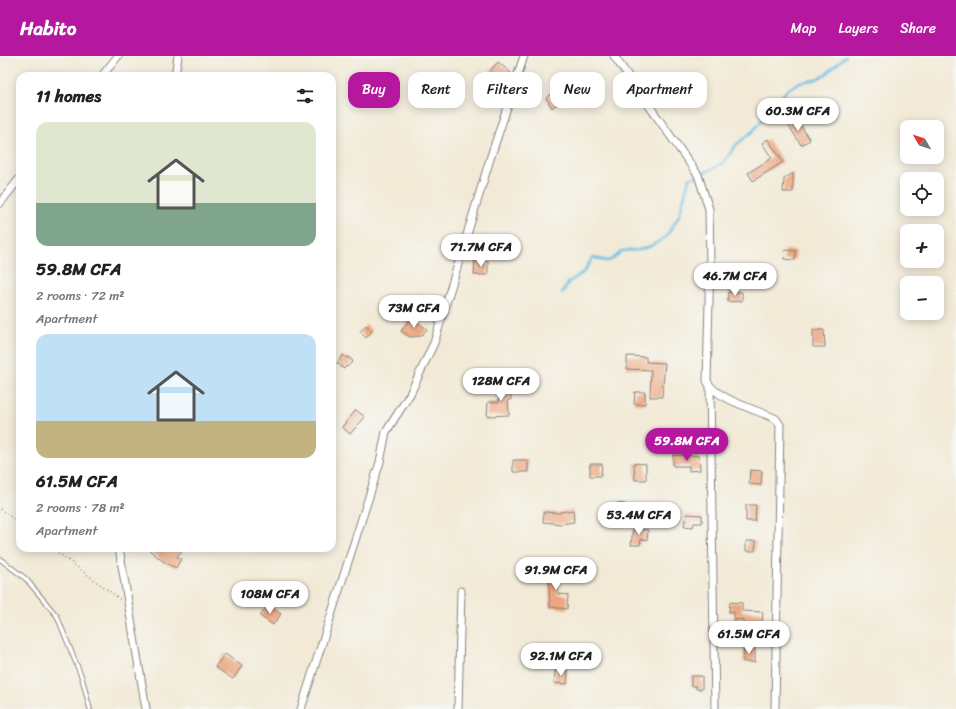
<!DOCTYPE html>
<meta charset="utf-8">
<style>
:root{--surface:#fff;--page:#f2f2f2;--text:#222;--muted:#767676;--accent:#b5179e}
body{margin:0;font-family:Sriracha,sans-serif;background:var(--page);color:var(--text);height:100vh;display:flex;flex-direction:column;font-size:15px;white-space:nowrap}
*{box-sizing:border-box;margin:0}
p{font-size:13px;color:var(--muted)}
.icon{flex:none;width:22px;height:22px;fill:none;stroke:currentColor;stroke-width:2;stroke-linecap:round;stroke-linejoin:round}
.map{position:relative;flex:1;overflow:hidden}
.side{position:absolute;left:16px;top:16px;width:320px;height:480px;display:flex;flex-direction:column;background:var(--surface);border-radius:12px;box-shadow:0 2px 10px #0003}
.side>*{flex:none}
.guide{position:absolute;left:348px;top:16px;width:380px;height:36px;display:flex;gap:8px}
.needle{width:26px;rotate:309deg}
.tools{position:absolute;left:900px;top:64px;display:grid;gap:8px}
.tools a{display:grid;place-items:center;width:44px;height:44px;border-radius:8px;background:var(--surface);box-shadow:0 2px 10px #0003;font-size:20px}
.price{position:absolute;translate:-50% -34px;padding:0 9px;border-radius:14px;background:#fff;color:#222;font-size:13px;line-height:26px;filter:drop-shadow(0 1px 2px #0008)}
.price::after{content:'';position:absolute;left:50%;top:24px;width:12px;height:9px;margin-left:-6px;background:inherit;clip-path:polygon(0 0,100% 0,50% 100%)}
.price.on{background:var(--accent);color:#fff}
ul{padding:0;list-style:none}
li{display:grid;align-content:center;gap:8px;height:212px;padding:0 20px}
li span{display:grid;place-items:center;height:124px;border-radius:12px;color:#555}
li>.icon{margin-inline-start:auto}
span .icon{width:72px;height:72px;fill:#fffc;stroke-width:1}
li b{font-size:17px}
h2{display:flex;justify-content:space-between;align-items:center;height:48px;padding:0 20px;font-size:17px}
.pill{padding:0 14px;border-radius:12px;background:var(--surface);box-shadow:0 2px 10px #0003;font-size:14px;line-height:36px}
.pill.on{background:var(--accent);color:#fff}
header{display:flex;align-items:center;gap:24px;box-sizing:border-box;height:56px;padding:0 20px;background:var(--accent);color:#fff}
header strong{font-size:19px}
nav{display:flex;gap:22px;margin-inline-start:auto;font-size:14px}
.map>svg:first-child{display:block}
</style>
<header>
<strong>Habito</strong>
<nav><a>Map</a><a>Layers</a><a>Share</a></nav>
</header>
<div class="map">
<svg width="956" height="653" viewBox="0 0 956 653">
<rect width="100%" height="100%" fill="#f6f6f2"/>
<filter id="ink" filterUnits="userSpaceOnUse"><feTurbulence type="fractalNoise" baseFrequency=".025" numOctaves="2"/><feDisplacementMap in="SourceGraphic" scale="8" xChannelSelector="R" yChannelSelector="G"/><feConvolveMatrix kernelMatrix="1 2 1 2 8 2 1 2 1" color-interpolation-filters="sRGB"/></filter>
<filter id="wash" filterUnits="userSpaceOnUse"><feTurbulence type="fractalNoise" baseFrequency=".012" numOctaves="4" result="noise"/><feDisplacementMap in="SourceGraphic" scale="16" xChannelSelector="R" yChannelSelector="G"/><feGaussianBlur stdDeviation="0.9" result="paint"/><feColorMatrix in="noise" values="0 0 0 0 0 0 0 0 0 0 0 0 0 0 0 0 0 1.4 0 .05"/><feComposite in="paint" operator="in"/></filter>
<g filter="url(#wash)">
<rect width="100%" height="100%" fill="#f2ead7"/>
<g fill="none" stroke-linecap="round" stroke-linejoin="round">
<path stroke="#69c0e6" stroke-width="2.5" d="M562,237L569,226L584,216L593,201C608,207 611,207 621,195L639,194L651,190L666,181L679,160L689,123L708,115L723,107L736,89L752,76L787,34L800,26L814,24L825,19L846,0"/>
</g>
<g id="blocks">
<path fill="#eca780" d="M498,6L511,17L504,26L490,15Z
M561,31L567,40L559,45L560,46L552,52L546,42Z
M796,62L810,84L801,89L787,67Z
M768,83L783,106L753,125L748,117L772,102L762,87Z
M793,117V136H783L784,123Z
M785,194L796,195L795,204L784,203Z
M475,204L488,205V219H474Z
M728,236H742V245L728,246Z
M411,262L427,273L421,280L410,281L401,275Z
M366,269L372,275L366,282L360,276Z
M813,274H824L825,291H813Z
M343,299L346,302L348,301L353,305L347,311L346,310L344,313L337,307Z
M627,300L646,301V306L665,307L662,341H650L651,314L627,313Z
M510,328L511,344H508L509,359L487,360L488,346H499L498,329Z
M635,336H645V348H634Z
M356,354L365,361L350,378L342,371Z
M673,399L699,400L700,414L689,415V410H673Z
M513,404H528V416H513Z
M634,407L646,408V424H635Z
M590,408H602L601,420H590Z
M750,414L762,415L761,429L749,428Z
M616,447L625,448L624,464L613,463V469H602V455H604L605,452H615Z
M746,449H756L755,465H746Z
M573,454L574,466L561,468L543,466L544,456L560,457V456Z
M686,458L702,459V467H694L693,471L684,470Z
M633,473L648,474L647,484L641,483L640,489H631Z
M746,485H756L755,495H746Z
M147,492H184L177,501L181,503L176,512L164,506Z
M548,511H556L558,538L568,539L567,553L550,551Z
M730,546L742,547V555L763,556L762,570L743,569V563L734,564V556H729Z
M268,549L281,558L273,569L260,560Z
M744,591H755V606H743Z
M225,598L242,610L233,623L215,611Z
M555,615H568L567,628L554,627Z
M691,620H702V633H696V630H691Z"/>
</g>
</g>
<g filter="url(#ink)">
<use href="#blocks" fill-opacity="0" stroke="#87837a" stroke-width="1"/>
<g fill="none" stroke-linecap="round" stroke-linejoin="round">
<g stroke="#87837a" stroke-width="5.5">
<path id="lane" d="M0,503L26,523L57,560L82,622L90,653"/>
</g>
<g stroke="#87837a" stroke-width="9">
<path id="street" d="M614,0L698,119L709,153L710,205L707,325C715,343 758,354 776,363L780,369L775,653
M102,20L118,0
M175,20L178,0
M0,147L20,122
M710,331L715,653
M119,492L146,653
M301,653L380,406L386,376L410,338L434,287L490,103L524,0
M458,653L461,535"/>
</g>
<path stroke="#87837a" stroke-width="1.5" stroke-dasharray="1 3" stroke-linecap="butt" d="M0,453L20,468
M52,492L121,544"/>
<use href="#lane" stroke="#fff" stroke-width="3.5"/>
<use href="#street" stroke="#fff" stroke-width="7"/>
</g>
</g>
</svg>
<div class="tools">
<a><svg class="needle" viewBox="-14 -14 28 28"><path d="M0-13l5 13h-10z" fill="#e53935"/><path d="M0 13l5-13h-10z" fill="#767676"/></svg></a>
<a><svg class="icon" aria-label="locate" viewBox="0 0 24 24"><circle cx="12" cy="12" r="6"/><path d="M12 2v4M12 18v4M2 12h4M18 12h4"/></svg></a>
<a>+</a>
<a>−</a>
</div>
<b class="price" style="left:798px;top:76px">60.3M CFA</b>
<b class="price" style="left:481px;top:212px">71.7M CFA</b>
<b class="price" style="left:735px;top:241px">46.7M CFA</b>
<b class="price" style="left:414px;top:273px">73M CFA</b>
<b class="price" style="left:501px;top:346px">128M CFA</b>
<b class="price on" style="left:687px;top:406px">59.8M CFA</b>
<b class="price" style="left:639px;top:480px">53.4M CFA</b>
<b class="price" style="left:556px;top:535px">91.9M CFA</b>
<b class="price" style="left:270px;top:559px">108M CFA</b>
<b class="price" style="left:749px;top:599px">61.5M CFA</b>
<b class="price" style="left:561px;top:621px">92.1M CFA</b>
<div class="guide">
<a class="pill on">Buy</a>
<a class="pill">Rent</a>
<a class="pill">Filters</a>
<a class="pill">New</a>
<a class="pill">Apartment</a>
</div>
<section class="side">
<h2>11 homes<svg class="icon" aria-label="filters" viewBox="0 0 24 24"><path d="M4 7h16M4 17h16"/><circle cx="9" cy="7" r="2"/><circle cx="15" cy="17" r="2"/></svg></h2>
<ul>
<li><span style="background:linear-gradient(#dfe7d0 65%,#7fa58c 0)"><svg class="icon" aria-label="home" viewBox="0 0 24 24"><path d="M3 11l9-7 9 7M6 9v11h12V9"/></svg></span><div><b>59.8M CFA</b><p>2 rooms · 72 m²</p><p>Apartment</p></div></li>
<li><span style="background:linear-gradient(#bfe0f5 70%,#c2b280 0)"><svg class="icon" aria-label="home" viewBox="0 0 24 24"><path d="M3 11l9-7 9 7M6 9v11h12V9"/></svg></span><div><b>61.5M CFA</b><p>2 rooms · 78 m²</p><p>Apartment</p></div></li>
</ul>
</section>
</div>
